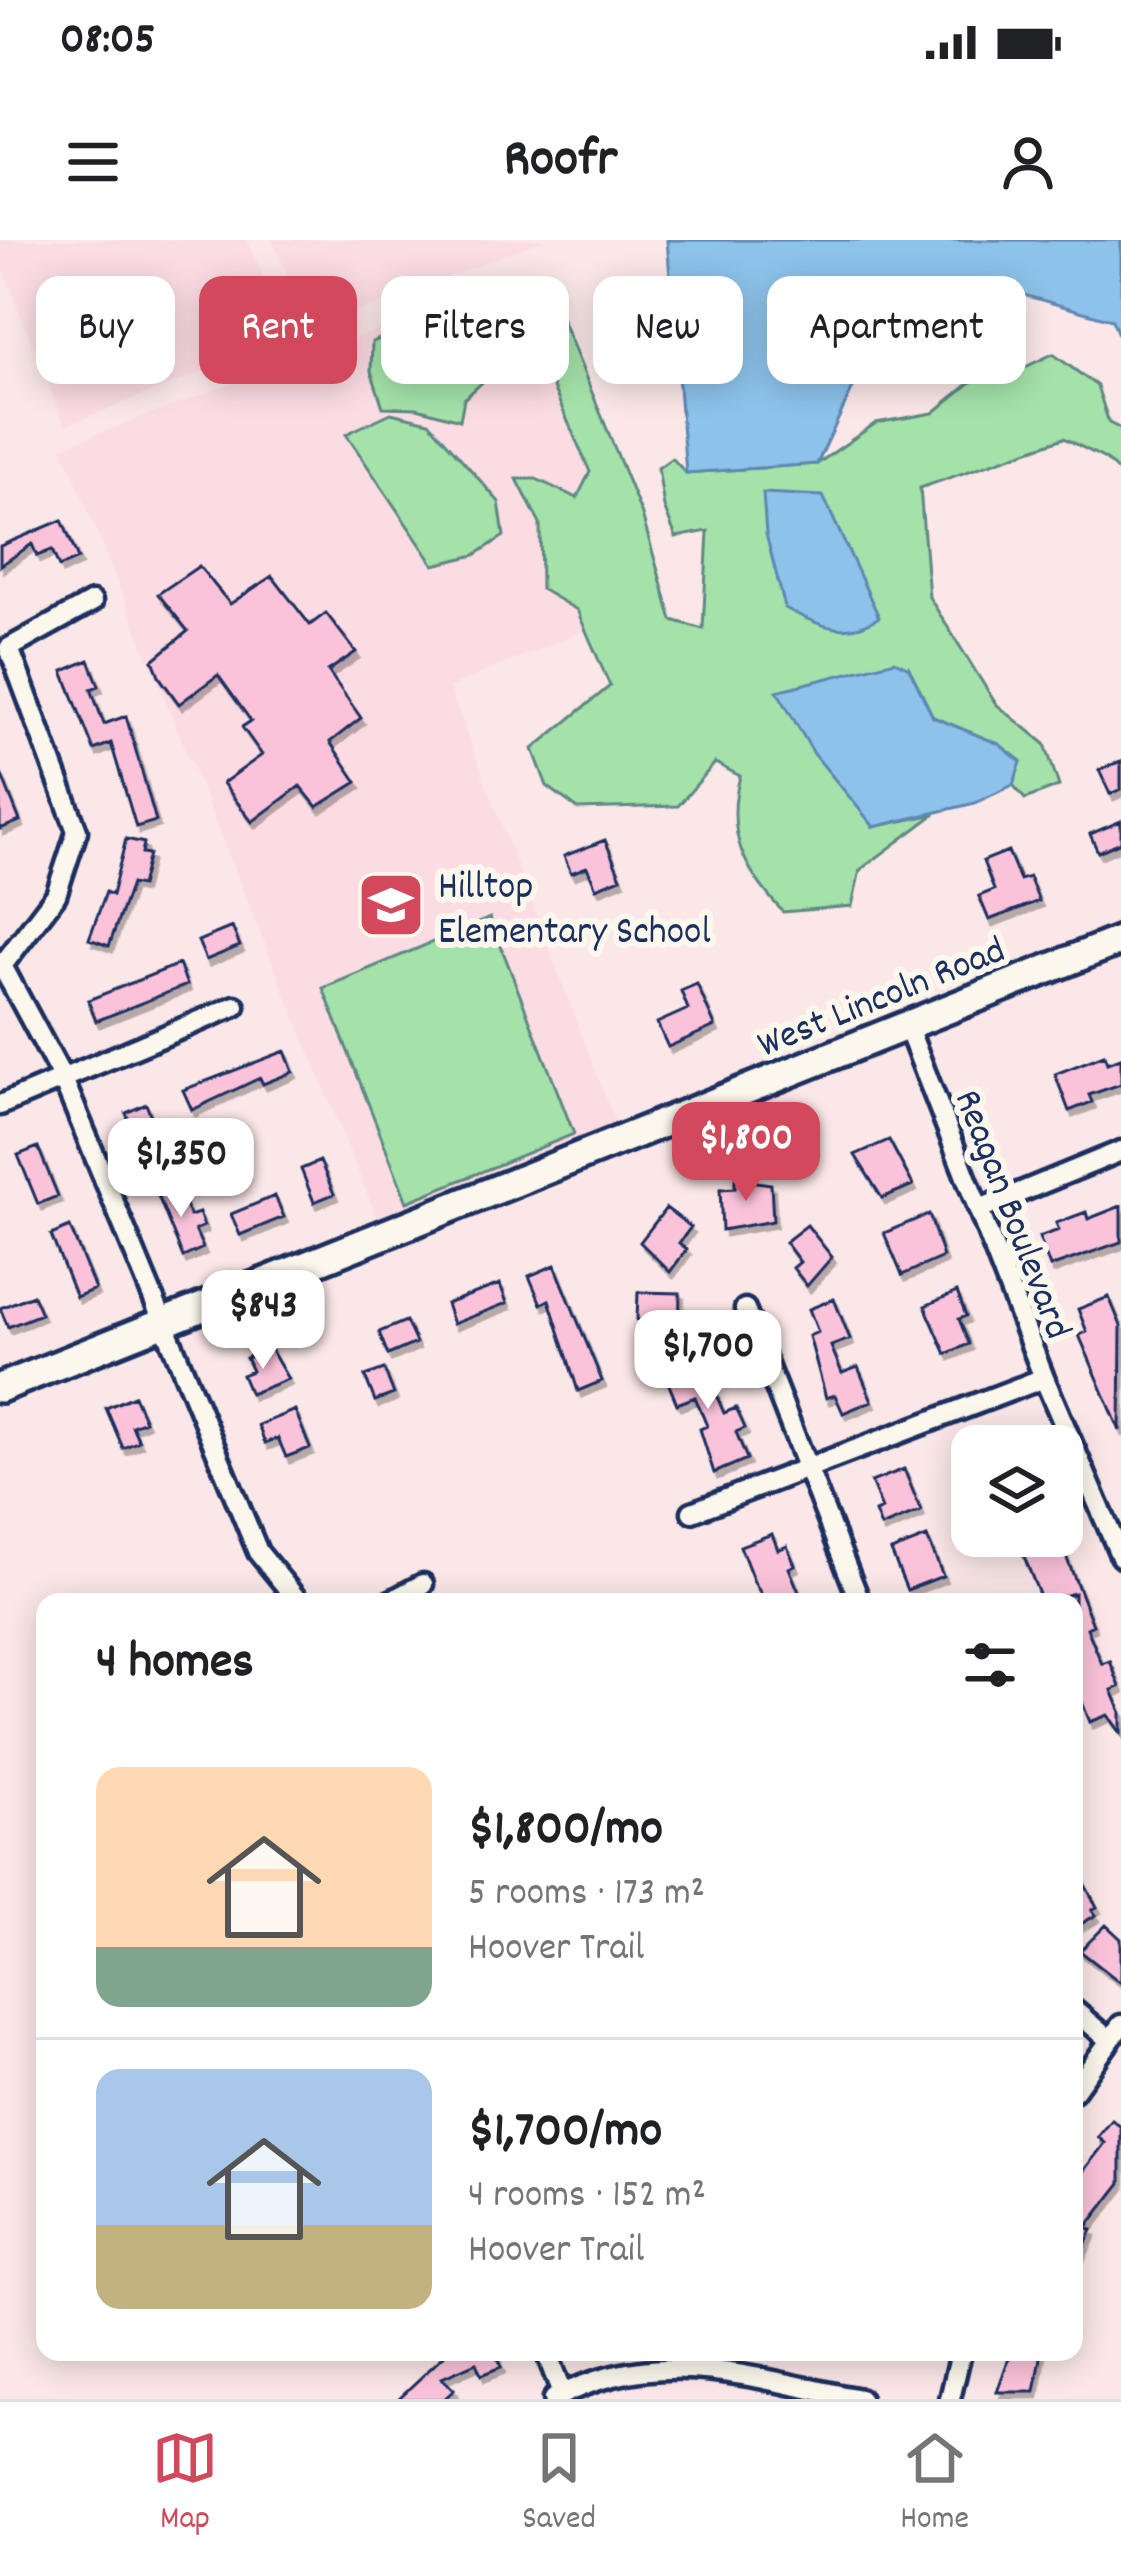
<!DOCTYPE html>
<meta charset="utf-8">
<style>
:root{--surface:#fff;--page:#f2f2f2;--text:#202124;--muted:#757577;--line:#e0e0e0;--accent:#d1495b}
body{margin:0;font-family:Dekko,sans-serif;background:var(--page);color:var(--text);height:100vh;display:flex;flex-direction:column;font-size:45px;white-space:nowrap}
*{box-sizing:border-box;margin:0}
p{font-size:39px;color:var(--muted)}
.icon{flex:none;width:66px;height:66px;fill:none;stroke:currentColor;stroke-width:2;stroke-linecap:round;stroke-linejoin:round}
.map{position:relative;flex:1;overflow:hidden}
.details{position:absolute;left:36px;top:1353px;width:1047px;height:768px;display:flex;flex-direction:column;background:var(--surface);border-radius:24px;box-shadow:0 6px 30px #0003}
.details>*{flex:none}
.hud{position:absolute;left:36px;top:36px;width:1050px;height:108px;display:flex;gap:24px}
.fabs{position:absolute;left:951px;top:1185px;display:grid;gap:24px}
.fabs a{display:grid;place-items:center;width:132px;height:132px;border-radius:24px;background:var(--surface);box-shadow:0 6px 30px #0003;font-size:60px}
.price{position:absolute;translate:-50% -102px;padding:0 27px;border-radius:24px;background:#fff;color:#222;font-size:39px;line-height:78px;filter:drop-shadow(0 3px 6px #0008)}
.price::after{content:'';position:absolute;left:50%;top:72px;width:36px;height:27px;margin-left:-18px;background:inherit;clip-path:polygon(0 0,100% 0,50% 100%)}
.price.selected{background:var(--accent);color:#fff}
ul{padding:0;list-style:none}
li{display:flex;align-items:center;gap:36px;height:300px;padding:0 60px}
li+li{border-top:3px solid var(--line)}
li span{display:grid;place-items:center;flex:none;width:336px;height:240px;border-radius:24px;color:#555}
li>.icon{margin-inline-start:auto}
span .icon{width:144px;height:144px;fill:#fffc;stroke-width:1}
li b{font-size:51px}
h2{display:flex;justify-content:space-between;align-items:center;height:144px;padding:0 60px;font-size:51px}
.tag{padding:0 42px;border-radius:24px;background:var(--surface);box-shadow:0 6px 30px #0003;font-size:42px;line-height:108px}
.tag.selected{background:var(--accent);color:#fff}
.status{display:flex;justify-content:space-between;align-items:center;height:84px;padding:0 60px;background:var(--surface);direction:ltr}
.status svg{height:33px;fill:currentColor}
header{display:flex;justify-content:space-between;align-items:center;height:156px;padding:0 60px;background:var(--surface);font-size:54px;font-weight:800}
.menu{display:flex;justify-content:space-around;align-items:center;height:168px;border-top:3px solid var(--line);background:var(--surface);font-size:33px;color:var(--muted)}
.menu a{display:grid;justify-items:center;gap:6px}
.menu .selected{color:var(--accent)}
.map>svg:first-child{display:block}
</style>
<div class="status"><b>08:05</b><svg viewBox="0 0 49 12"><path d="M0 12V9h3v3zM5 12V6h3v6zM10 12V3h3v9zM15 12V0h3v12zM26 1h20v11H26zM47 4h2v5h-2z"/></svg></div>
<header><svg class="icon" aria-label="menu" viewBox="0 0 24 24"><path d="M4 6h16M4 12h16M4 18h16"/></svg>Roofr<svg class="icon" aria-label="person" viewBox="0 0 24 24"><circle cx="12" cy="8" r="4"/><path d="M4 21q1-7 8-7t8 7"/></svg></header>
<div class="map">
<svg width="1121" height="2159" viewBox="0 0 1121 2159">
<defs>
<filter id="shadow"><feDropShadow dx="3.5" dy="6" stdDeviation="0" flood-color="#0004"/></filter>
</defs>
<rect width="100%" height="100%" fill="#fbe7e7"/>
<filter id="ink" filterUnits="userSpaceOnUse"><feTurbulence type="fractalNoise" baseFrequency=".00833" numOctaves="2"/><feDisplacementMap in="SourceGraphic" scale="24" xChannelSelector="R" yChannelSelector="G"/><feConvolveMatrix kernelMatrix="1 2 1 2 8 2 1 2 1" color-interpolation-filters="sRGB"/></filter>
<g filter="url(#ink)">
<path fill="#fbdce3" d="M0,0H246L293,96L65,186L0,22Z
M272,0H543L312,90Z
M534,32L655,361L449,447L616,884L377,978L62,207Z"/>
<path fill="#a4e2aa" stroke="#608884" stroke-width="3" d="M491,57L555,62L642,275L672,380L703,389L708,291L676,297L664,267L658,228L672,218L686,233L817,224L876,183L933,173L976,138L1023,128L1053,114L1097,146L1109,183L1121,189V234L1105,219L1064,198L920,248L929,357L996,464L1045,504L1059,546L1025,559L1013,545L1021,521L999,504L933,477L909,428L873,587L935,574L860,630L852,666L783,672C744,630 725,594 740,536L715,523L678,566L578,569L547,546L533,509L610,446L577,370L541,349L540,284L517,239H536L577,258L590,232L540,118L508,119L464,159L460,180L417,168L383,167L371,131L372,102L462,67L484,80Z
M391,173L429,182L499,262L504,296L475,315L434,325L346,194Z
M490,678L574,894L407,962L323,748Z"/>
<path fill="#8dc2ea" stroke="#5f87b2" stroke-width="3" d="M667,0H1121V102L1112,80L1017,53L857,139L817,224L686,233Z
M763,253L823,256L879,377C846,400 818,385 785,368L766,294Z
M895,421L909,428L933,477L999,504L1021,522L1013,545L975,563L874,587L814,514L777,451Z"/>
<path fill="#fbc3da" stroke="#1b2f5e" stroke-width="3" filter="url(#shadow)" d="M62,280L78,319L59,327L52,310L37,316L32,304L0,326V306Z
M199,326L230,364L272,336L310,385L326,373L356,412L328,431L361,478L330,502L357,542L317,567L300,546L252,582L223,543L262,515L242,487L251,481L218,435L179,464L160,438L153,420L188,391L158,354Z
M89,420L99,446L91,449L104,484L126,476L156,581L136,587L111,503L94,510L63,431Z
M1121,521V549L1110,554L1099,530Z
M0,531L20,581L0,589Z
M1121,581V602L1098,612L1090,594Z
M126,599L144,603L142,613L149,614L141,646L131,644L109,706L89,699L106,652L112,655Z
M605,600L621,638L596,648L587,627L571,633L564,616Z
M1008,611L1020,640L1029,637L1039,661L989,680L979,656L994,650L983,621Z
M232,687L240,706L206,720L198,701Z
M179,724L187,745L96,781L88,760Z
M697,744L715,786L668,807L657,783L688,769L681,751Z
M285,811L293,832L263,844L260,838L192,870L183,850Z
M1104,815L1107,823L1121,818V844L1089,855L1092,862L1069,871L1055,834Z
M146,864L153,881L162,877L174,908L145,920L126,873Z
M889,900L913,945L882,958L855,915Z
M38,907L58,956L38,964L18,915Z
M320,921L334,954L314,962L301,929Z
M735,939L771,944L773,981L722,990L720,949L735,948Z
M176,943L190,976L199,973L204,986L195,990L203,1008L183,1017L156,951Z
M275,956L284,977L240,995L231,974Z
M1121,966V1002L1050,1027L1039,997L1059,990L1056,983L1086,972L1088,979Z
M666,968L691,987L679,1003L687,1009L670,1032L640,1002Z
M929,974L943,1017L902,1035L884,993Z
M807,985L832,1017L807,1046L793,1028L800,1022L785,1002Z
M70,987L95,1049L76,1057L51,995Z
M555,1025L602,1141L578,1151L549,1060L541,1064L529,1036Z
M500,1044L507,1063L453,1084L446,1064Z
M638,1052L680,1053L679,1096L645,1095V1081L637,1080Z
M957,1052L966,1076L959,1079L969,1104L946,1114L925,1066Z
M33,1055L41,1074L8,1087L0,1068Z
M1109,1057L1121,1086L1120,1191L1079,1095L1087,1092L1078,1069Z
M834,1059L850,1099L831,1106L842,1133L858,1127L872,1161L843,1173L835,1155L826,1158L809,1096L818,1092L809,1069Z
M406,1081L416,1103L388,1115L379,1092Z
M270,1108L288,1139L250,1154L242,1135L252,1131L246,1118Z
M698,1113L724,1173L736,1168L745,1188L736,1192L747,1219L714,1233L700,1189L707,1186L695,1157L677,1164L662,1128Z
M384,1129L394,1154L375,1161L365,1136Z
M134,1156L145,1181L132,1186L139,1201L123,1208L106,1168Z
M295,1170L310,1208L286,1217L278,1198L265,1203L258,1185Z
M904,1229L921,1271L881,1287L875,1272L882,1269L871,1242Z
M772,1294L778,1310L787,1306L795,1325L789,1328L803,1362H766L754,1342L740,1306Z
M1016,1296H1058L1093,1385L1087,1388L1102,1424L1110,1421L1120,1447L1112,1450L1121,1472V1493L1108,1475L1090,1482L1074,1442V1353L1042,1362Z
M927,1297L943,1336L907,1350L891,1311Z
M1074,1625L1097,1667L1092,1670L1096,1675L1074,1688Z
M1106,1685L1121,1699V1743L1080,1711Z
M1112,1880L1121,1887V1943L1086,1988L1092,1990L1074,2029V1943L1105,1903L1098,1897Z
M448,2112H502L496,2115L501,2127L481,2135L476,2123L442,2138L454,2150L444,2159H398Z
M1011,2112H1042L1035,2152H997Z"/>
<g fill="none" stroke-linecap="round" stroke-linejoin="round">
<g stroke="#1b2f5e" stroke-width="27">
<path id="street" d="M0,722L63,839L258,1312L299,1362
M4,723L56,655L77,591L9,408L92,362
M907,785L1044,1138L1121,1317
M0,865L235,766
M982,968L1121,911
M745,1069L860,1362
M692,1272L1044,1138
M389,1362L423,1344
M1074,1770L1107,1798
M1074,1851L1121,1785
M546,2112L562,2154
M553,2159C659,2103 750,2138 860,2159
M950,2159L961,2112"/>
</g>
<g stroke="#1b2f5e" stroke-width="36">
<path id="secondary" d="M0,1148L1121,700"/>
</g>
<use href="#street" stroke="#fbf7ec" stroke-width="18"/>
<use href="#secondary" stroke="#fbf7ec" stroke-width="27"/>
</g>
</g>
<defs>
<g id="school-square" transform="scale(3.45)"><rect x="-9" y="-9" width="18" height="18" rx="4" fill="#d1495b" stroke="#fbf7ec"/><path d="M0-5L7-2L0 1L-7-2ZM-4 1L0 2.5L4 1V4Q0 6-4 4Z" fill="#fff"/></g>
</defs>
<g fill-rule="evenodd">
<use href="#school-square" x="391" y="665"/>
</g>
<g text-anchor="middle" stroke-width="12" stroke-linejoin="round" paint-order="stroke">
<g font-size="39" fill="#1b2f5e" stroke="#fbf7ec" text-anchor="start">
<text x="438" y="657">Hilltop<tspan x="438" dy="45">Elementary School</tspan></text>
</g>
<g font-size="39" fill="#1b2f5e" stroke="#fbf7ec">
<text transform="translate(880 754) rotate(-22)" y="14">West Lincoln Road</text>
<text transform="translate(1016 973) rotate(69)" y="14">Reagan Boulevard</text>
</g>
</g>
</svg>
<div class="fabs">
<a><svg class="icon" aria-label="layers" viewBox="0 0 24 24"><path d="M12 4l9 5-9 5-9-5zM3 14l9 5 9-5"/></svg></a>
</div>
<b class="price selected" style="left:746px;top:964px">$1,800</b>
<b class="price" style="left:181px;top:980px">$1,350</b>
<b class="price" style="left:263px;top:1132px">$843</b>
<b class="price" style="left:708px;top:1172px">$1,700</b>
<div class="hud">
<a class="tag">Buy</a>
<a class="tag selected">Rent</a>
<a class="tag">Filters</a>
<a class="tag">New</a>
<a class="tag">Apartment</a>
</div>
<section class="details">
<h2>4 homes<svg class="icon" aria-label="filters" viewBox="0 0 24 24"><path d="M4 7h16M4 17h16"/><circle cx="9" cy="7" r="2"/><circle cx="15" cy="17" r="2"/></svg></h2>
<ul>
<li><span style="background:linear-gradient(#ffd9b3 75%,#7fa58c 0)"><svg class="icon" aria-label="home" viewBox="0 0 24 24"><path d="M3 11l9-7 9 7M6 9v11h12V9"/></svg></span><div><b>$1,800/mo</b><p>5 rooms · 173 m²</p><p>Hoover Trail</p></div></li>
<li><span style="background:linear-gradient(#a9c7e8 65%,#c2b280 0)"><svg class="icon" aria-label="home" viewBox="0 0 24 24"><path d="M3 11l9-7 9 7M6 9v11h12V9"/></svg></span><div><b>$1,700/mo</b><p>4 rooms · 152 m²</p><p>Hoover Trail</p></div></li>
</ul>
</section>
</div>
<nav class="menu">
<a class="selected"><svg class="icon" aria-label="map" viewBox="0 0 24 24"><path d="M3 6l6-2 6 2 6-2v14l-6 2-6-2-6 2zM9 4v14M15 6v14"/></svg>Map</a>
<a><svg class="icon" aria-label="saved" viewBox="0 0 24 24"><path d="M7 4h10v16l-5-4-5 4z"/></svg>Saved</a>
<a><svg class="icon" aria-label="home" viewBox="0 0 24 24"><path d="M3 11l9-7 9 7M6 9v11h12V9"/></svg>Home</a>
</nav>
